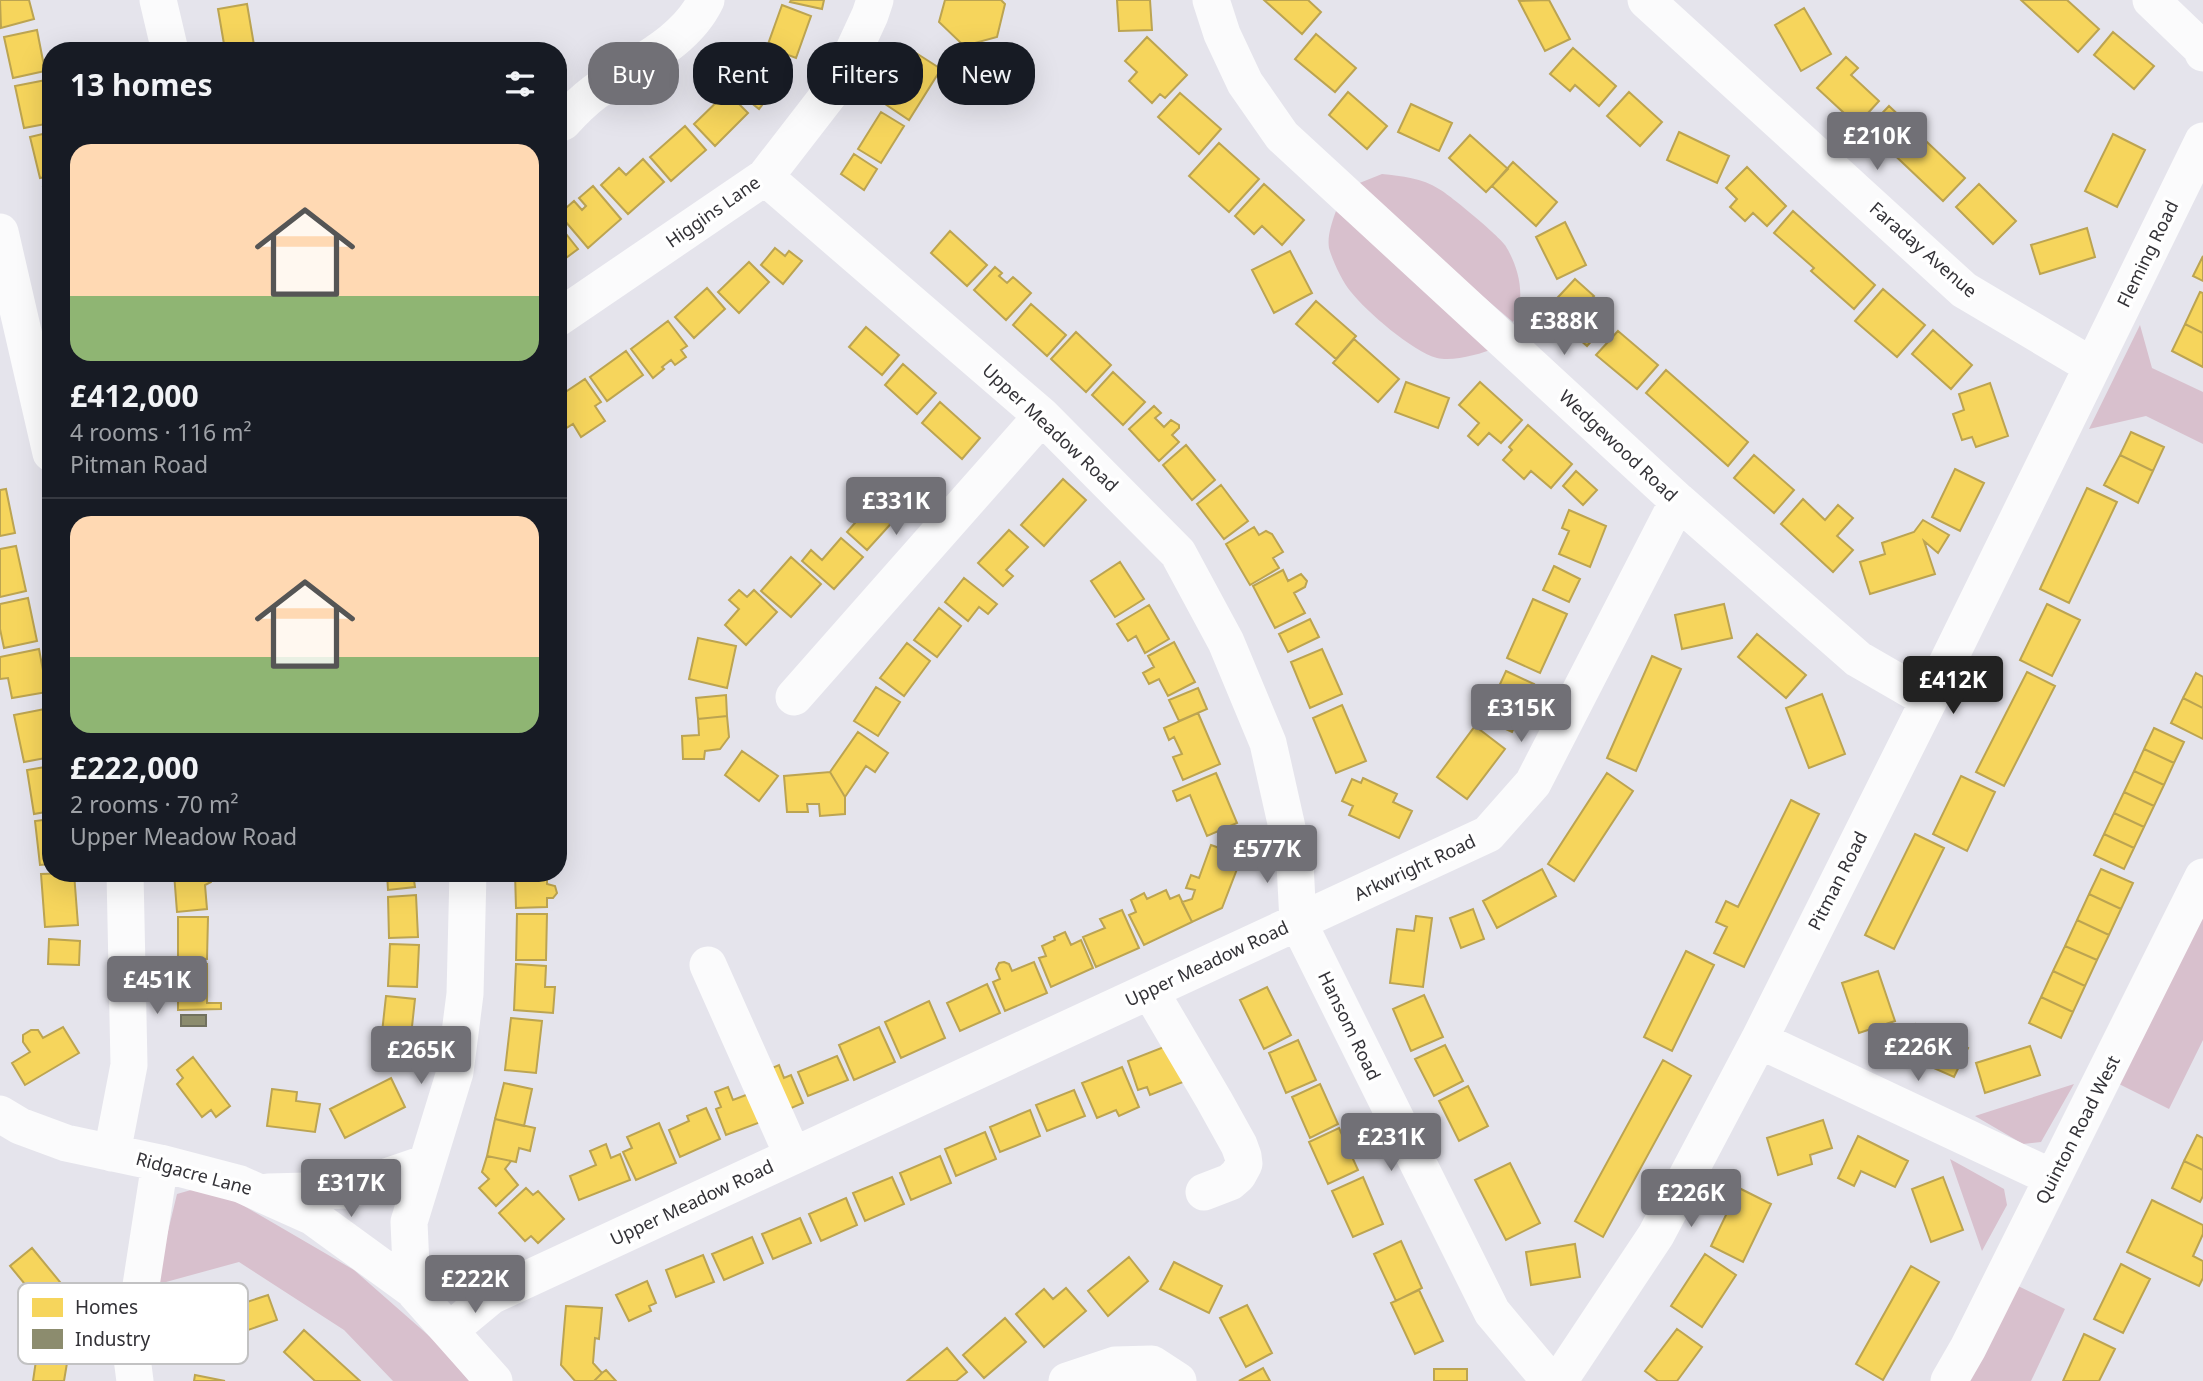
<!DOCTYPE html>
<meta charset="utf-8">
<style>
:root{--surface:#171b24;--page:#20242c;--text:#f1f3f6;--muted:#9ea1a6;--line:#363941;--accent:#717076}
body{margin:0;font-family:"Noto Sans",sans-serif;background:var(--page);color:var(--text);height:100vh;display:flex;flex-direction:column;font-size:26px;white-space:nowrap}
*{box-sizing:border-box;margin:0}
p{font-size:23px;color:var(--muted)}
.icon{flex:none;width:38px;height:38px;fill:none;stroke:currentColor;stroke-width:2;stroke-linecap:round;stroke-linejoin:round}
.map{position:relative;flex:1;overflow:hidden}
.sheet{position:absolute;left:42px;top:42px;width:525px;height:840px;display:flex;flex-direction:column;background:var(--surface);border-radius:28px;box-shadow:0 7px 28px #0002}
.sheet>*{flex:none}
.top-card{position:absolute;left:588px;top:42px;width:665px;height:63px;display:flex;gap:14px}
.price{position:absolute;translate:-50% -60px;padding:0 16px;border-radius:7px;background:var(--accent);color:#fff;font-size:23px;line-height:46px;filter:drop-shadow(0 2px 4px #0008)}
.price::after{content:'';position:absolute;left:50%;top:42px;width:21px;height:16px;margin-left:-10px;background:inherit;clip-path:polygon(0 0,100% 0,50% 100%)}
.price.current{background:#222;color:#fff}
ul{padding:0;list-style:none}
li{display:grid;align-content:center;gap:14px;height:371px;padding:0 28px}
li+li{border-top:2px solid var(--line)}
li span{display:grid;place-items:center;height:217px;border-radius:21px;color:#555}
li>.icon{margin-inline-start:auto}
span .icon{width:126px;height:126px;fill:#fffc;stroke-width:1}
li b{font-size:30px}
h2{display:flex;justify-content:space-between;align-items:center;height:84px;padding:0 28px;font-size:30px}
.pill{padding:0 24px;border-radius:28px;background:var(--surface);box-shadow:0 7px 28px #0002;font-size:24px;line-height:63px}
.pill.current{background:var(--accent);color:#fff}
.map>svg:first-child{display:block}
</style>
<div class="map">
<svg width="2203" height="1381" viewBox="0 0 2203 1381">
<rect width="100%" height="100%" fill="#e5e4ec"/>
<path fill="#d8c0cd" d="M1382,174C1402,176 1422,178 1439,189C1450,195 1500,237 1505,245C1519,267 1527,299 1513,322L1352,186Z
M1336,211L1495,348C1481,354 1453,362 1437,358C1413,352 1366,311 1351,292C1342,281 1333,262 1329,248C1327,236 1332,222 1336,211Z
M2140,325L2152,368L2203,392V444L2146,416L2089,429Z
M2203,909V1040L2169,1109L2117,1083Z
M2074,1084L2041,1142L2023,1144L1975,1116Z
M1950,1159L2004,1189L2007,1205L1982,1251Z
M198,1188L239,1203L354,1270L436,1342L469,1381H393L344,1330L239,1262L155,1285L177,1194Z
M2016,1285L2065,1309L2031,1381H1964Z"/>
<path fill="#f6d55c" stroke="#bca451" stroke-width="2" d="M0,0H29L34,19L1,28Z
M791,0H824L822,9L790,2Z
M945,0H1001L1005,4L997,37L964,46L939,22Z
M1117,0H1150L1152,30L1119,31Z
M1264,0H1308L1321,12L1302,34Z
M1549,0L1570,39L1545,51L1519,1Z
M2021,0H2067L2099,29L2078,52Z
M247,4L254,45L225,50L218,9Z
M782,5L811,16L796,58L767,47Z
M1804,8L1831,54L1801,71L1775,25Z
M37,30L45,71L13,78L4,37Z
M2113,32L2154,66L2134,89L2094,55Z
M1316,34L1356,68L1335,92L1295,59Z
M1147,37L1187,75L1165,98L1160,94L1152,103L1129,81L1137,72L1125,61Z
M1573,48L1616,86L1599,106L1575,85L1570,91L1550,74Z
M762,53L787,73L759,109L734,89Z
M916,53L941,69L909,120L885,104Z
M1846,57L1858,68L1851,75L1879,101L1857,125L1817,88Z
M51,79V123L24,128L15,86Z
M727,92L748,113L715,146L694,124Z
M1348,92L1387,126L1367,149L1329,115Z
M1629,92L1662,122L1640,146L1607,116Z
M1180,93L1221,129L1199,154L1158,117Z
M1411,104L1452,123L1439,151L1398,132Z
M1889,106L1965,178L1943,201L1867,129Z
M881,112L904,126L881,163L858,149Z
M685,126L706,150L671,181L650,157Z
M51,132V176L40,178L30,137Z
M1679,132L1729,156L1717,183L1667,160Z
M2113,134L2145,150L2117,207L2085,191Z
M1470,135L1508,169L1486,192L1449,158Z
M1219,143L1259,179L1229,212L1189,176Z
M854,154L877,169L864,190L841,174Z
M643,159L664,182L628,214L601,185L619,168L626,175Z
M1513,162L1557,202L1536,226L1492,186Z
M1747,167L1786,206L1767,226L1753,213L1745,221L1730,207L1737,199L1726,188Z
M1264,184L1304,220L1282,245L1262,226L1254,234L1235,216Z
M1979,184L2016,221L1993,244L1956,207Z
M51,186V224L43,187Z
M593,186L621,219L588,248L559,214L574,201L582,210L586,206L579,198Z
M1793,211L1875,285L1854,309L1811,271L1814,268L1774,233Z
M1565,222L1586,265L1557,279L1536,237Z
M559,225L578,249L558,264V226Z
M2087,228L2095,257L2040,274L2031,245Z
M950,231L987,265L967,286L931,253Z
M775,248L785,256L789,251L802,261L783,284L761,265Z
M1290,251L1312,293L1274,313L1252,270Z
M2203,256V281L2193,276Z
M749,262L769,282L739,313L718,292Z
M995,267L1002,273L999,276L1007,283L1013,277L1031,293L1006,320L974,290Z
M1575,279L1594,296L1585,306L1606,325L1587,346L1546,310Z
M707,288L725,309L694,338L675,317Z
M1883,289L1925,325L1897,357L1855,321Z
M2200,292L2203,293V333L2185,324Z
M1316,301L1356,336L1336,359L1296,324Z
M1031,304L1066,335L1047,356L1013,325Z
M668,321L687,346L681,350L686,357L675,365L671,360L662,367L664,369L653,378L631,349Z
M2185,324L2203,333V367L2172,351Z
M866,327L899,355L882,375L849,347Z
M1933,330L1972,365L1951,389L1912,354Z
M1618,331L1658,365L1637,389L1596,355Z
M1076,332L1111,365L1086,392L1051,359Z
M1354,339L1399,379L1378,402L1333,363Z
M626,351L643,375L607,401L590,377Z
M903,364L936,393L917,414L885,385Z
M1666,370L1748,442L1728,466L1646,393Z
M1113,372L1145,402L1123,425L1092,395Z
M585,379L601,402L595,406L605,421L581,437L573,424L565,429L558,418V397Z
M1406,382L1449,398L1438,428L1395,412Z
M1480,382L1522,420L1501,443L1489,433L1478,445L1468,436L1479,423L1459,405Z
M1990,383L2008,436L1976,447L1972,437L1962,440L1953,414L1964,410L1959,394Z
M940,402L980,438L962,459L922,423Z
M1154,406L1161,413L1155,418L1164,427L1171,420L1179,425V428L1172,435L1179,442L1159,461L1129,429Z
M1528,425L1572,464L1551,488L1531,471L1524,479L1503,460L1512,450L1509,447Z
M2131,432L2164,447L2153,471L2120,455Z
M1186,445L1215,480L1192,500L1163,465Z
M1754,455L1794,490L1774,513L1734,478Z
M2120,455L2153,471L2138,503L2104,485Z
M1955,469L1984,483L1960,531L1932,517Z
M1576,471L1597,490L1583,505L1563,486Z
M1063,479L1086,500L1044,546L1021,525Z
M1221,485L1248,521L1224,539L1197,504Z
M2087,488L2117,502L2069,603L2040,589Z
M6,489L15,533L0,536V490Z
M876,499L897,517L867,550L847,532Z
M1803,499L1825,520L1838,505L1853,518L1837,536L1853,550L1833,572L1781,524Z
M1569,510L1606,526L1590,567L1559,554L1569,531L1562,528Z
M1923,520L1949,535L1938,553L1924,541L1935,574L1870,594L1860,562L1885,554L1882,543L1914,532Z
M1254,527L1259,535L1266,531L1272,534L1283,552L1273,558L1279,568L1250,585L1226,544Z
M1009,530L1028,547L1006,570L1013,576L1003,586L978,563Z
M841,538L863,557L834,589L802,561L811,550L822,560Z
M16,546L26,591L0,597V549Z
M791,557L821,584L791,617L761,591Z
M1120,562L1144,599L1115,617L1091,581Z
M1554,566L1580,579L1569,602L1543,590Z
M1283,570L1288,581L1301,574L1307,581L1305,587L1294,593L1305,613L1275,628L1253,586Z
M964,578L997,604L988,614L979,607L968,621L945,602Z
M739,590L747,597L754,590L777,612L746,645L725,625L739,609L729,600Z
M28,598L37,641L4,648L0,629V604Z
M1533,599L1567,614L1540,673L1507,658Z
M1724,604L1732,638L1682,649L1675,615Z
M2047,604L2080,620L2052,676L2020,660Z
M1149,605L1169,639L1145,653L1136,636L1128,641L1117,624Z
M939,608L961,626L937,657L914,640Z
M1310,619L1319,637L1288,652L1279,634Z
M1757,634L1806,675L1786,698L1738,657Z
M698,638L736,646L727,688L689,679Z
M1174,642L1195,682L1168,696L1159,679L1149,684L1143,673L1154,667L1148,656Z
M907,643L930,661L904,696L880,678Z
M39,649L47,692L12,698L8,678L0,679V657Z
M1322,649L1342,694L1310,708L1291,662Z
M1652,656L1681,669L1636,771L1607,758Z
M1506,671L1534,684L1512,732L1484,719Z
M2027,672L2055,686L2004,786L1976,772Z
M2196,673L2203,677V708L2183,698Z
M876,687L900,702L878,736L854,721Z
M1198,688L1207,709L1179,721L1169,700Z
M1822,694L1845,754L1809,768L1786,708Z
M726,695L727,716L698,719L696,698Z
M2183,698L2203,708V739L2171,723Z
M1342,705L1366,761L1336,773L1313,718Z
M50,708L51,757L24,762L14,715Z
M1198,713L1220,764L1183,780L1173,757L1182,754L1174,737L1169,740L1164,728Z
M727,716L729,737L720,749L705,751L704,759H683L682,736L699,735L698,719Z
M1475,726L1505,749L1467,799L1437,777Z
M2154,728L2184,742L2174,763L2144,749Z
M858,732L888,753L875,772L866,766L845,797L830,772Z
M2144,749L2174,763L2164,785L2134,771Z
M742,751L778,776L759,801L725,775Z
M51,766V811L34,814L27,770Z
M2134,771L2164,785L2154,806L2124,792Z
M830,772L845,797V814L820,816L819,804H807L808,812H787L784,776Z
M1216,773L1237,823L1207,836L1190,795L1177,801L1173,791Z
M1607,773L1633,791L1574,881L1548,864Z
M1961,776L1995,792L1967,851L1933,834Z
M1363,778L1397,794L1393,802L1412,811L1399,838L1349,815L1353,806L1342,801L1352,779L1361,783Z
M2124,792L2154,806L2144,827L2114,813Z
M1791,800L1819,814L1744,967L1714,953L1727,927L1716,922L1726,901L1738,907Z
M2114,813L2144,827L2134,848L2104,834Z
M51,819V864L40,865L35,821Z
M1915,834L1944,848L1894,949L1865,935Z
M2104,834L2134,848L2124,869L2094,855Z
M1211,845L1242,856L1222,908L1192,922L1182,902L1192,899L1195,890L1186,888L1191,875L1199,878Z
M1542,869L1556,896L1497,928L1483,901Z
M2101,869L2133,883L2121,909L2089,894Z
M74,873L78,925L45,927L41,874Z
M174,873H211L213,877L211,882L205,885L207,909L177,912Z
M387,873H413L415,887L388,890Z
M515,873H547V884L555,886L557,893L553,898H547V907L516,908Z
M1166,890L1170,899L1179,895L1192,922L1144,945L1129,915L1136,912L1131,900L1144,893L1147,899Z
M2089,894L2121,909L2109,935L2077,920Z
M416,895L418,937L389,938L388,897Z
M1473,909L1484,939L1461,948L1450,918Z
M1122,910L1139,948L1096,967L1083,937L1105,928L1100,919Z
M517,914H547L546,960H516Z
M1416,916L1432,918L1423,987L1390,983L1397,929L1414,931Z
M178,917H208L207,959L178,958Z
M2077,920L2109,935L2097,960L2065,946Z
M1065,932L1071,945L1081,940L1093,968L1051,987L1039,958L1046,956L1042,946L1055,940L1054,937Z
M49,939L80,941L79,965L48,964Z
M390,944L419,945L417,987L388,986Z
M2065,946L2097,960L2085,986L2053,971Z
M1686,951L1714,965L1672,1051L1644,1037Z
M1004,962L1009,964L1012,971L1034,962L1047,993L1005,1011L993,982L1000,979L996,969L999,963Z
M178,964H207V1003H221V1009L178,1010Z
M516,964L546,966L545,987H555L553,1013L514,1010Z
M1878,971L1895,1021L1859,1033L1842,983Z
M2053,971L2085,986L2073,1012L2041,997Z
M987,984L1000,1013L960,1031L947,1003Z
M1267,987L1291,1035L1264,1049L1240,1000Z
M1424,995L1443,1037L1411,1051L1393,1009Z
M386,996L415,999L409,1054L380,1051Z
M2041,997L2073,1012L2061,1038L2029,1023Z
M929,1001L945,1038L901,1058L885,1022Z
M511,1018L542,1021L536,1073L505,1070Z
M1916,1024L1968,1048L1954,1077L1902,1054Z
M63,1027L79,1053L25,1085L12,1063L30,1052L23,1042V1035L31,1030H38L43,1038Z
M879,1027L895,1062L854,1080L839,1045Z
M1298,1040L1316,1080L1286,1093L1269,1053Z
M1169,1045L1183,1082L1150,1095L1147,1087L1138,1090L1128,1061Z
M1445,1045L1463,1081L1434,1096L1415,1059Z
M2030,1046L2040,1075L1985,1093L1976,1063Z
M837,1056L848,1080L808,1096L798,1072Z
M193,1057L230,1106L216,1117L211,1110L202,1117L177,1084L183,1078L177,1070Z
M1663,1060L1691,1076L1603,1237L1575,1221Z
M779,1065L784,1078L791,1075L803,1103L782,1112L765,1071Z
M1122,1067L1139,1107L1119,1116L1116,1110L1097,1118L1082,1083Z
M391,1078L405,1107L345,1138L330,1109Z
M504,1083L532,1089L524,1126L495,1119Z
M1320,1084L1338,1124L1310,1138L1292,1097Z
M1468,1086L1488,1126L1459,1141L1439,1101Z
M728,1087L733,1100L746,1095L766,1120L726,1135L716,1109L721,1107L715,1092Z
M272,1089L297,1092L296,1101L320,1104L315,1132L267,1126Z
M1074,1090L1085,1116L1047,1131L1036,1105Z
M706,1108L720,1139L680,1157L669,1130L689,1121L687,1116Z
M1030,1110L1040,1136L1000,1152L990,1127Z
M495,1119L535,1128L530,1151L519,1148L516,1162L487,1156Z
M1823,1120L1832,1148L1810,1155L1812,1164L1778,1175L1767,1138Z
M659,1123L676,1163L636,1180L623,1152L632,1148L627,1137Z
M1339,1128L1358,1170L1328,1184L1309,1142Z
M985,1132L996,1159L956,1176L945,1149Z
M2197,1135L2203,1138V1170L2184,1161Z
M1858,1136L1908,1161L1895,1187L1861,1171L1854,1186L1838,1178Z
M606,1144L611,1158L620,1154L630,1180L579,1200L570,1176L596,1165L590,1151Z
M487,1156L511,1161L505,1169L518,1185L496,1206L479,1188L489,1179L482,1172Z
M940,1156L951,1183L911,1200L900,1173Z
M2184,1161L2203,1170V1196L2200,1202L2172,1188Z
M1510,1163L1540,1223L1506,1240L1475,1180Z
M892,1177L904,1204L865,1221L853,1193Z
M1363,1177L1383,1224L1353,1237L1332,1191Z
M1943,1177L1963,1230L1931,1242L1912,1189Z
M526,1188L533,1195L538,1191L564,1219L538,1243L531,1236L525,1241L499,1213Z
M1739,1188L1771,1204L1743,1262L1711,1246Z
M846,1198L857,1225L821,1241L809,1214Z
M2152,1200L2203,1225V1234L2193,1256L2203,1261V1278L2199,1286L2127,1252Z
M800,1218L811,1243L773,1259L762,1234Z
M752,1237L763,1263L724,1280L712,1254Z
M1401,1241L1422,1288L1396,1301L1374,1254Z
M1575,1244L1580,1277L1531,1285L1526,1252Z
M32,1248L74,1299L52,1317L10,1266Z
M1705,1254L1736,1275L1702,1327L1671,1306Z
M703,1255L714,1282L676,1297L666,1270Z
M1129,1257L1148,1281L1108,1316L1088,1291Z
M1174,1262L1222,1286L1209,1313L1160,1289Z
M2121,1264L2150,1279L2123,1333L2094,1319Z
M1911,1266L1939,1282L1883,1380L1856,1364Z
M647,1281L656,1303L649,1306L651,1311L629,1321L616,1295Z
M1066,1288L1086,1311L1044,1347L1016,1314L1044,1289L1053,1299Z
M1419,1290L1443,1341L1415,1354L1391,1303Z
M268,1295L277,1320L201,1346L193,1320Z
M1247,1305L1272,1353L1246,1367L1220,1318Z
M566,1306L602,1308L599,1339L595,1338L593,1363L602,1373L594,1381H575L561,1365Z
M1005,1318L1026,1342L984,1378L963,1355Z
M1677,1329L1702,1347L1677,1381H1658L1645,1371Z
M304,1330L360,1381H315L284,1352Z
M2084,1334L2115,1349L2099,1381H2063Z
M39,1340L70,1345L64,1381H33Z
M947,1348L967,1372L956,1381H907Z
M1263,1368L1270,1381H1239Z
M1434,1369H1467V1381H1434Z
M606,1370L616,1381H594L602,1373Z
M195,1375L225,1381H194Z"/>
<path fill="#8c8c6e" stroke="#71715e" stroke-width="2" d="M181,1015H206V1026H181Z"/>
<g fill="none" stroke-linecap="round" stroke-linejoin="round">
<path stroke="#fbfbfc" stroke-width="37" d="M158,0L170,51
M1211,0L1222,34L1245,83L1282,136L1678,501L1858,659L1929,700
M1646,0L1964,290L2092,366
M2151,0L2201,48L2203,53
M558,124L563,122C573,111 583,101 595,92C633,65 685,44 706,0
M0,232L51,453
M558,318L765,177L840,80L870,15L875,0
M794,697L1042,416
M708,965L793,1156
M1150,991L1214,1100L1239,1145L1243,1156L1244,1164L1238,1175L1230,1182L1204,1192
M1759,1040L2053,1178
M0,1114L20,1126L66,1143L160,1163L240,1184L313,1217L412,1289L494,1381
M112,1153L129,1065L125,873
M268,1192L348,1190L427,1163
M412,1289L409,1222L455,1072L465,994L468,873
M450,1330L491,1296L1298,922L1295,863L1268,743L1226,642L1178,553L1042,416L765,177
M135,1381L131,1350L160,1163
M1067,1381L1115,1365L1152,1364L1178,1381
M1550,1381L1492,1312L1298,922L1488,834L1533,783L1678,501
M1559,1381L1656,1235L1759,1040L1929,700L2203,141
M1949,1381L1968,1348L2203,877"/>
</g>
<g text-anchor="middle" stroke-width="7" stroke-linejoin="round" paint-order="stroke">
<g font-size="18" fill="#333237" stroke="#fff">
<text transform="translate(713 212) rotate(-35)" y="6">Higgins Lane</text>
<text transform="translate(1923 250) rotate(41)" y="6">Faraday Avenue</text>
<text transform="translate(2148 254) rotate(-64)" y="6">Fleming Road</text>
<text transform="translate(1050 428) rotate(43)" y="6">Upper Meadow Road</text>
<text transform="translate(1618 446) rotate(43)" y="6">Wedgewood Road</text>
<text transform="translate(1415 868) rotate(-25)" y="6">Arkwright Road</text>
<text transform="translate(1838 881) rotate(-63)" y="6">Pitman Road</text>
<text transform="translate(1207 964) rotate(-25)" y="6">Upper Meadow Road</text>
<text transform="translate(1349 1026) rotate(64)" y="6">Hansom Road</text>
<text transform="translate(2078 1130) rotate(-63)" y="6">Quinton Road West</text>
<text transform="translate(194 1174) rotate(15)" y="6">Ridgacre Lane</text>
<text transform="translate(692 1203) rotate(-25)" y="6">Upper Meadow Road</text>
</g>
</g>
<rect x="18" y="1283" width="230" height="81" rx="10" fill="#fff" stroke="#c2c2c3" stroke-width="2"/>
<rect x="32" y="1298" width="31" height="19" fill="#f6d55c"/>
<rect x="32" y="1329" width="31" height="20" fill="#8c8c6e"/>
<g font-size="19" fill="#333237">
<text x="75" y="1314">Homes</text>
<text x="75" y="1346">Industry</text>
</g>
</svg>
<b class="price" style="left:1877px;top:172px">£210K</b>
<b class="price" style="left:1564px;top:357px">£388K</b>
<b class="price" style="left:896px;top:537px">£331K</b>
<b class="price current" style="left:1953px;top:716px">£412K</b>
<b class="price" style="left:1521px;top:744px">£315K</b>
<b class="price" style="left:1267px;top:885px">£577K</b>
<b class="price" style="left:157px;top:1016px">£451K</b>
<b class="price" style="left:1918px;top:1083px">£226K</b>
<b class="price" style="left:421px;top:1086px">£265K</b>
<b class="price" style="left:1391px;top:1173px">£231K</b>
<b class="price" style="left:351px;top:1219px">£317K</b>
<b class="price" style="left:1691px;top:1229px">£226K</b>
<b class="price" style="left:475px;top:1315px">£222K</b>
<div class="top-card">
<a class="pill current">Buy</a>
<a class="pill">Rent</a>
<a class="pill">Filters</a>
<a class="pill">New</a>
</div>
<section class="sheet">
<h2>13 homes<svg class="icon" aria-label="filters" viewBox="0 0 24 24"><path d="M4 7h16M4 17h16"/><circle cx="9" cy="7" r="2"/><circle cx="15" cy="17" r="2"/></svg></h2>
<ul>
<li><span style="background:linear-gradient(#ffd9b3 70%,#8fb573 0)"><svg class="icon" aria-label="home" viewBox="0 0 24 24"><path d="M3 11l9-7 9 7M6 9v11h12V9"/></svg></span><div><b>£412,000</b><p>4 rooms · 116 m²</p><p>Pitman Road</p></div></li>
<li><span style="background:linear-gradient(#ffd9b3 65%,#8fb573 0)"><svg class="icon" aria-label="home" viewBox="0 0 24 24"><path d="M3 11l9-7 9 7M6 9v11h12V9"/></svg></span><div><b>£222,000</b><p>2 rooms · 70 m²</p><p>Upper Meadow Road</p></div></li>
</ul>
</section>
</div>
